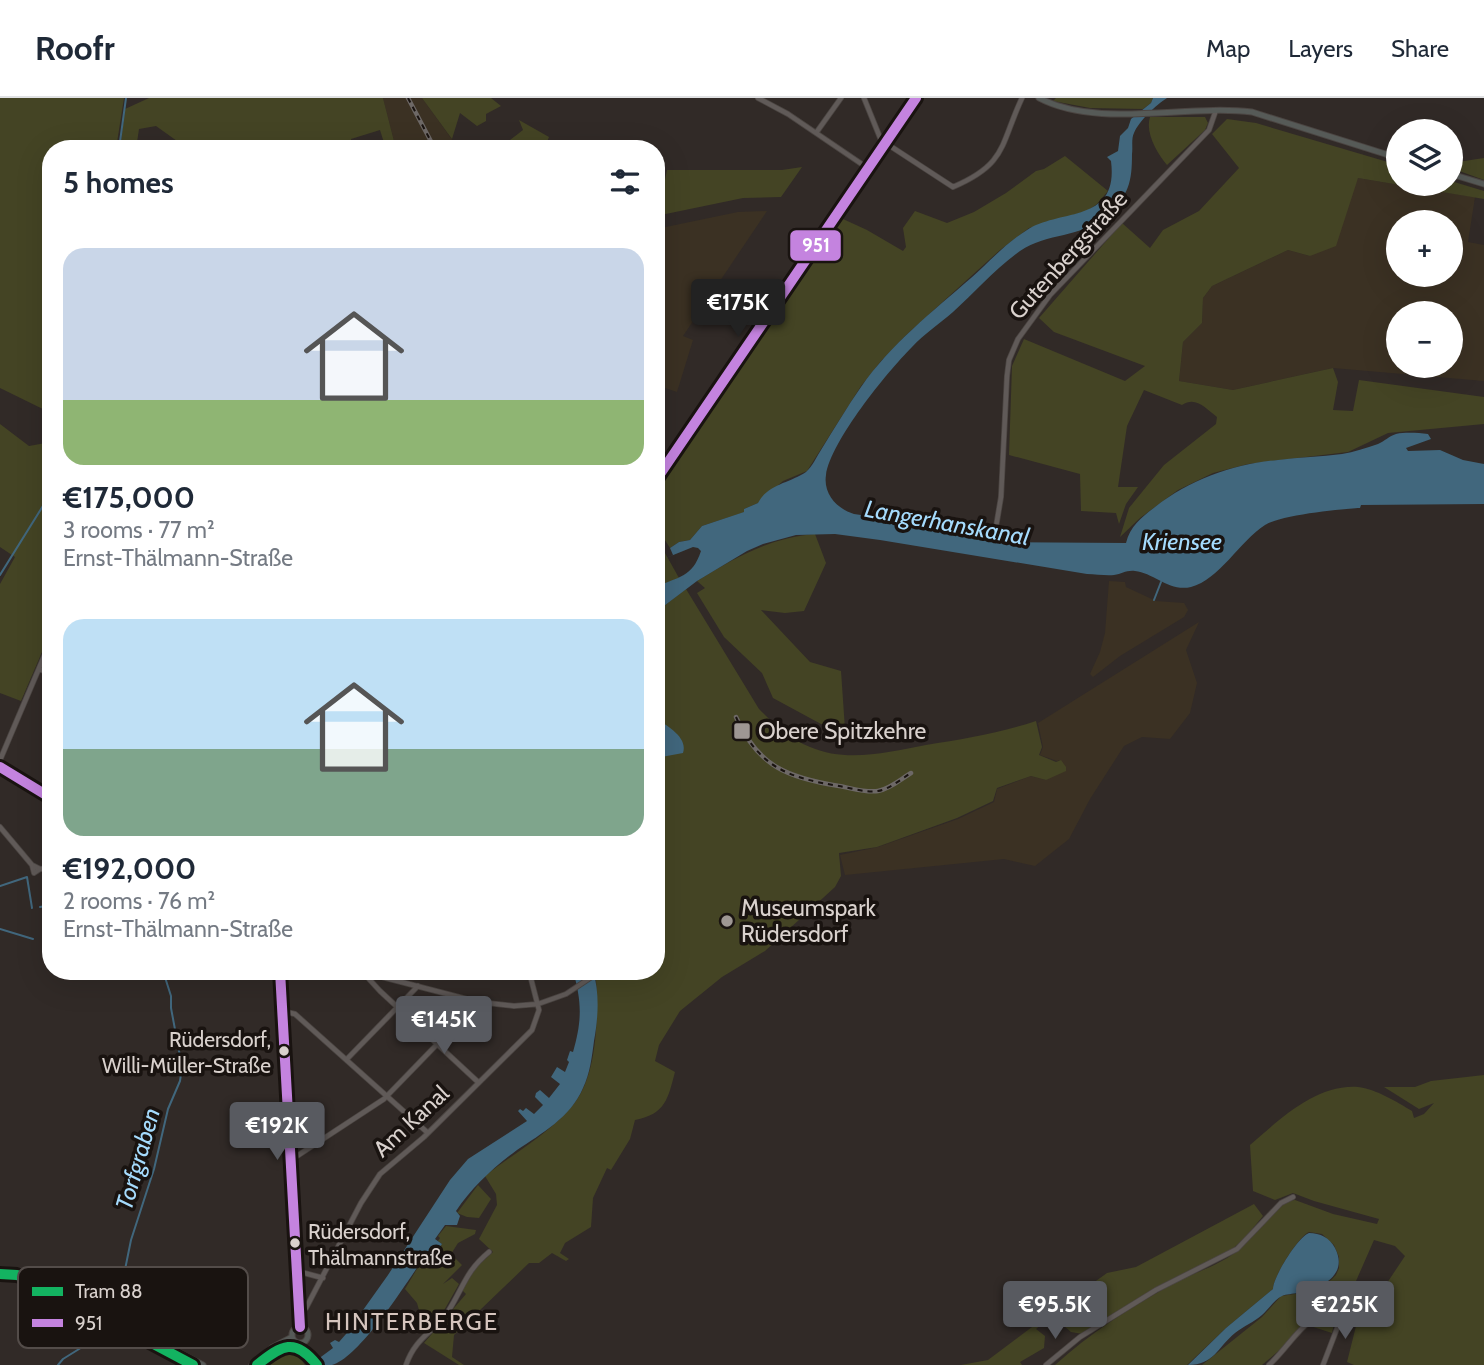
<!DOCTYPE html>
<meta charset="utf-8">
<style>
:root{--surface:#fff;--page:#f2f2f3;--text:#1f2937;--muted:#747a83;--line:#e0e1e3;--accent:#585a60}
body{margin:0;font-family:Cabin,sans-serif;background:var(--page);color:var(--text);height:100vh;display:flex;flex-direction:column;font-size:26px;white-space:nowrap}
*{box-sizing:border-box;margin:0}
p{font-size:23px;color:var(--muted)}
.icon{flex:none;width:38px;height:38px;fill:none;stroke:currentColor;stroke-width:2;stroke-linecap:round;stroke-linejoin:round}
.map{position:relative;flex:1;overflow:hidden}
.drawer{position:absolute;left:42px;top:42px;width:623px;height:840px;display:flex;flex-direction:column;background:var(--surface);border-radius:28px;box-shadow:0 7px 28px #0002}
.drawer>*{flex:none}
.fabs{position:absolute;left:1386px;top:21px;display:grid;gap:14px}
.fabs a{display:grid;place-items:center;width:77px;height:77px;border-radius:50%;background:var(--surface);box-shadow:0 7px 28px #0002;font-size:35px}
.price{position:absolute;translate:-50% -60px;padding:0 16px;border-radius:7px;background:var(--accent);color:#fff;font-size:23px;line-height:46px;filter:drop-shadow(0 2px 4px #0008)}
.price::after{content:'';position:absolute;left:50%;top:42px;width:21px;height:16px;margin-left:-10px;background:inherit;clip-path:polygon(0 0,100% 0,50% 100%)}
.price.selected{background:#222;color:#fff}
ul{padding:0;list-style:none}
li{display:grid;align-content:center;gap:14px;height:371px;padding:0 21px}
li span{display:grid;place-items:center;height:217px;border-radius:21px;color:#555}
li>.icon{margin-inline-start:auto}
span .icon{width:126px;height:126px;fill:#fffc;stroke-width:1}
li b{font-size:30px}
h2{display:flex;justify-content:space-between;align-items:center;height:84px;padding:0 21px;font-size:30px}
header{display:flex;align-items:center;gap:42px;box-sizing:border-box;height:98px;padding:0 35px;background:var(--surface);border-bottom:2px solid var(--line)}
header strong{font-size:33px}
nav{display:flex;gap:38px;margin-inline-start:auto;font-size:24px}
.map>svg:first-child{display:block}
</style>
<header>
<strong>Roofr</strong>
<nav><a>Map</a><a>Layers</a><a>Share</a></nav>
</header>
<div class="map">
<svg width="1484" height="1267" viewBox="0 0 1484 1267">
<rect width="100%" height="100%" fill="#312a27"/>
<path fill="#3b3123" fill-rule="evenodd" d="M383,0H422L459,51H396Z
M1358,80L1475,99L1468,144L1484,147V283L1333,270L1233,292L1179,283L1183,244L1202,225L1203,200L1212,188L1288,152L1310,158ZM1398,124H1451V177H1398ZM1398,215H1451V268H1398Z
M767,113L683,238L693,242L677,294L656,287V131L738,114Z
M1109,483L1125,484L1126,489L1156,503L1184,505L1188,512L1184,519L1120,558L1093,579L1090,576L1100,554L1105,535Z
M1199,524L1186,552L1197,585L1190,615L1170,641L1142,639L1124,648L1090,701L1069,741L1035,768L1004,761L845,777L840,757L878,749L958,721L994,704L997,691L1031,678L1046,682L1061,662L1057,663L1040,657L1043,649L1038,625Z"/>
<path fill="#444424" fill-rule="evenodd" d="M0,0H124L116,51H51V315L0,290Z
M149,0H383L396,51H386L380,32L351,41L352,51H180L177,43L156,28L139,31L136,51H120L125,11Z
M422,0H491L501,8L486,16V23L477,28L460,15L452,41Z
M1056,0H1153L1151,5L1143,11L1090,10L1053,3Z
M1150,19H1205L1208,25L1205,32L1167,67C1157,55 1145,35 1150,19Z
M1227,21L1256,25L1398,67V86H1451V83L1484,93V101L1358,80L1336,148L1310,158L1288,152L1212,188L1203,200L1202,225L1183,244L1179,283L1233,292L1333,270L1338,284L1333,312L1353,313L1359,282L1484,299V326L1388,335L1348,354L1248,366L1213,375L1178,392L1140,420L1120,439L1129,410L1164,367L1216,326L1217,319C1205,310 1196,298 1182,307L1144,292L1127,328L1118,389H1138L1126,406L1119,426L1116,415L1081,413L1080,376L1009,357L1012,268L1024,241L1125,283L1145,268L1054,234L1039,220L1122,125L1150,150L1163,132L1199,113L1239,70L1212,36Z
M519,22L549,39L544,51H513L510,42L523,32Z
M1065,58L1108,93L1097,106L1087,113L1029,130L1000,152L905,238L881,263L861,288L807,373L783,383L758,405L744,411L745,414L702,428L690,442L679,444L670,450L656,428V385L668,375L843,121L867,132L903,153L906,149L903,130L915,113L947,125L974,114L1006,95L1036,73L1044,71Z
M1484,60V82L1451,70V65Z
M802,69L781,99L743,100L656,118V98L662,96L667,72H782Z
M0,326L29,348L51,344V533L21,603L0,595V486L15,459L0,449Z
M815,436L826,465L804,513L785,515L761,512L810,564L841,573L845,631L821,626L773,600L762,575L724,539L697,495L705,490L697,483C736,459 769,440 815,436Z
M656,439L679,480L656,489Z
M686,491L759,611C774,626 790,641 810,649C847,665 888,654 926,647C964,641 1000,635 1036,623L1042,649L1039,657L1056,664L1061,662L1066,669V673L1046,682L1031,678L997,690L993,703L957,720L877,749L839,755L841,778L835,789L765,853L722,879L680,913L659,947L655,963L675,974C668,1000 666,1016 635,1022L630,1041L611,1072L607,1070L593,1100L591,1129L565,1145L560,1155L569,1161L566,1163L552,1155L539,1165H529L454,1237L452,1259L464,1267H459L424,1245L466,1196L462,1192L472,1173L493,1154L479,1141L497,1107L496,1096L485,1078C514,1055 549,1036 573,1007C598,977 598,918 596,881L604,873H656V514Z
M1484,977V1267H1354L1347,1264L1358,1220L1336,1217L1332,1235L1304,1226L1290,1243L1262,1267H1202L1262,1219L1281,1198L1302,1195L1331,1182L1336,1177L1339,1170V1159L1334,1147L1322,1136L1309,1134C1298,1139 1273,1179 1273,1191L1226,1230L1187,1267H1055C1089,1236 1128,1211 1169,1188C1190,1176 1216,1169 1236,1154C1255,1142 1273,1104 1295,1102L1333,1116L1377,1126L1379,1121L1314,1103L1293,1095L1275,1102L1253,1093L1250,1047C1279,1022 1316,986 1358,989C1376,991 1397,1004 1412,1013L1414,1020L1424,1016L1434,1005L1419,1011L1384,989H1415L1431,983ZM1374,1142L1395,1148L1405,1158L1375,1203L1359,1204L1349,1199Z
M478,1087L491,1101L479,1120L467,1119L457,1115Z
M1254,1106L1263,1118L1243,1142L1231,1152L1171,1182L1083,1236L1071,1234L1050,1216L1107,1175L1136,1169Z
M446,1128L476,1132L475,1136L458,1145L451,1156L462,1167L443,1186L452,1180L459,1186L442,1216L430,1226L424,1225L416,1213L419,1212L417,1205L405,1191L421,1164L427,1168L442,1146L438,1143L440,1140L438,1138Z
M1048,1217L1050,1219L1036,1231L1045,1238L1044,1250L1020,1264L1022,1267H961L988,1262Z
M286,1251L296,1254L305,1267H261L277,1254Z"/>
<path fill="#41677d" d="M1153,0H1167C1156,7 1139,23 1134,35C1131,41 1133,49 1132,56C1132,84 1129,97 1107,117C1080,141 1048,134 1020,153C995,171 975,194 953,214C939,226 924,236 912,249C887,274 831,343 826,377C823,396 837,411 854,416L978,434L990,444L1126,445C1130,428 1142,419 1155,409C1191,381 1234,366 1278,362C1299,359 1321,359 1342,356C1354,354 1366,350 1378,346C1385,343 1389,338 1396,336C1406,334 1418,335 1428,336L1431,341L1406,350L1408,353L1440,352L1463,362L1484,366V406L1361,407L1360,410C1340,411 1281,417 1265,427C1240,443 1219,482 1191,489C1169,494 1154,475 1135,473C1126,472 1122,476 1114,477C1106,478 1096,476 1087,476L880,442L835,436L796,437L763,446L747,453L697,483L656,514V489C679,478 692,480 701,453L698,450L693,449L656,464L673,457L670,450L679,444L690,442L702,428L744,414V411L758,405C768,386 790,385 806,374C812,369 817,358 821,352C834,331 847,309 861,289C891,246 932,214 971,180C989,164 1006,145 1027,132C1060,110 1119,126 1111,63L1107,59L1118,53L1120,38L1128,30L1131,21L1151,5Z
M656,620C668,629 688,639 683,655L656,660Z
M573,873H593C600,895 598,921 594,943C592,958 590,976 583,990C571,1019 541,1036 517,1052C494,1069 472,1089 456,1113L460,1118L457,1127H445L435,1141L442,1146L427,1168L421,1164C405,1187 359,1260 332,1267C326,1267 317,1267 310,1267L333,1250L330,1245L335,1242L339,1244L346,1236L388,1177L450,1082L468,1061L527,1023L518,1013L520,1011L523,1013L526,1010L534,1016L543,1007L535,999L536,995L540,992L549,1000L560,986L551,979L557,969L565,974L569,964L567,962L570,953L573,954C582,923 582,904 573,873Z
M1309,1135C1320,1135 1330,1140 1335,1150C1349,1177 1321,1191 1298,1195C1293,1196 1286,1196 1282,1198C1275,1201 1268,1212 1262,1217C1254,1224 1244,1228 1235,1235C1217,1250 1214,1267 1188,1267L1226,1230L1273,1191C1273,1179 1298,1139 1309,1135Z"/>
<g fill="none" stroke-linecap="round" stroke-linejoin="round">
<path stroke="#41677d" stroke-width="2" d="M119,51L126,0
M0,477L51,395
M1154,502L1161,484
M0,788L27,779L32,810
M40,809L51,807
M0,831L33,841
M116,1216L131,1142L154,1071L168,1011L180,983L182,969L171,910V898L163,873
M58,1267L63,1261L108,1233"/>
<g stroke="#4b4542" stroke-width="6">
<path id="minor" d="M758,0L788,16L869,71
M864,0L881,42L953,89C1007,66 1000,47 1022,0
M816,35L841,0
M995,435L1001,399L1007,278L1009,262L1018,241L1050,197L1209,32L1216,12
M39,571L51,576
M0,662L51,542
M0,669L51,700
M0,729L32,767L40,771
M32,767L34,775L40,771L51,770
M359,873L478,904L514,908L538,906L566,896L599,874
M370,876L369,881L380,893L478,984
M282,913L295,916L428,1035
M347,961L418,888
M290,1059L297,1058L384,1001L478,904
M297,1173L323,1180
M299,1213L306,1210L361,1105L380,1076L424,1039L532,932L539,912L529,873
M406,1267C416,1238 435,1234 449,1212C464,1188 466,1173 489,1154
M1046,1267L1080,1239L1156,1192L1237,1151L1281,1105L1293,1099
M1269,1267C1294,1244 1305,1213 1343,1211
M1323,1267L1348,1202"/>
</g>
<g stroke="#4b4542" stroke-width="7">
<path id="major" d="M1039,0C1098,31 1185,6 1252,14L1398,60
M1451,76L1484,86
M656,382L916,0
M280,873L300,1229
M0,1172L20,1173L35,1178L203,1267
M292 1237a8 8 0 1 1 16 0a8 8 0 1 1-16 0Z
M301,1246L312,1267
M252,1267L273,1249L292,1239"/>
</g>
<use href="#minor" stroke="#605a58" stroke-width="4.5"/>
<use href="#major" stroke="#565a57" stroke-width="5"/>
<path stroke="#6d6866" stroke-width="2" d="M147,1243L189,1267"/>
<g stroke="#6d6866" stroke-width="4.5">
<path id="rail" d="M408,0L435,51
M656,431L662,442
M736,619C758,669 789,680 839,688C851,690 866,695 878,693C890,691 901,681 911,675"/>
</g>
<use href="#rail" stroke="#191310" stroke-width="2" stroke-dasharray="5" stroke-linecap="butt"/>
<g stroke="#191310" stroke-width="16">
<path id="bus-1" d="M656,382L916,0
M0,669L51,700
M280,873L300,1229"/>
</g>
<use href="#bus-1" stroke="#c483df" stroke-width="10"/>
<g stroke="#191310" stroke-width="16">
<path id="tram-1" d="M0,1176L17,1177L37,1184L193,1267
M257,1267C282,1247 295,1239 317,1267"/>
</g>
<use href="#tram-1" stroke="#13b361" stroke-width="10"/>
</g>
<g fill="#9e9793" stroke="#191310" stroke-width="2.5">
<rect x="733" y="624" width="18" height="18" rx="3.5"/>
<circle cx="727" cy="823" r="7"/>
</g>
<g fill="#d9d1cd" stroke="#191310" stroke-width="2.5">
<circle cx="284" cy="953" r="6"/>
<circle cx="295" cy="1145" r="6"/>
</g>
<g text-anchor="middle" stroke-width="7" stroke-linejoin="round" paint-order="stroke">
<g font-size="21" fill="#d9d1cd" stroke="#191310" text-anchor="end">
<text x="271" y="949">Rüdersdorf,<tspan x="271" dy="26">Willi-Müller-Straße</tspan></text>
<text x="308" y="1141" text-anchor="start">Rüdersdorf,<tspan x="308" dy="26">Thälmannstraße</tspan></text>
</g>
<g font-size="23" fill="#d9d1cd" stroke="#191310">
<text transform="translate(1068 157) rotate(-48)" y="8">Gutenbergstraße</text>
<text transform="translate(411 1023) rotate(-43)" y="8">Am Kanal</text>
</g>
<g font-size="23" fill="#d9d1cd" stroke="#191310" text-anchor="start">
<text x="758" y="641">Obere Spitzkehre</text>
<text x="741" y="818">Museumspark<tspan x="741" dy="26">Rüdersdorf</tspan></text>
</g>
<g font-size="24" font-style="italic" fill="#a5dbfd" stroke="#191310">
<text transform="translate(947 425) rotate(10)" y="8">Langerhanskanal</text>
<text x="1182" y="452">Kriensee</text>
<text transform="translate(138 1061) rotate(-74)" y="8">Torfgraben</text>
</g>
<g font-size="24" letter-spacing="2" fill="#d5c4bd" stroke="#191310">
<text x="412" y="1232">HINTERBERGE</text>
</g>
</g>
<rect x="18" y="1169" width="230" height="81" rx="10" fill="#191310" stroke="#534c49" stroke-width="2"/>
<rect x="32" y="1189" width="31" height="9" fill="#13b361"/>
<rect x="32" y="1221" width="31" height="8" fill="#c483df"/>
<g font-size="19" fill="#d9d1cd">
<text x="75" y="1200">Tram 88</text>
<text x="75" y="1232">951</text>
</g>
<rect stroke="#191310" stroke-width="2.5" x="789" y="131" width="53" height="33" rx="7" fill="#c483df"/>
<g font-size="19" text-anchor="middle" font-weight="bold" fill="#fff">
<text x="816" y="154">951</text>
</g>
</svg>
<div class="fabs">
<a><svg class="icon" aria-label="layers" viewBox="0 0 24 24"><path d="M12 4l9 5-9 5-9-5zM3 14l9 5 9-5"/></svg></a>
<a>+</a>
<a>−</a>
</div>
<b class="price selected" style="left:738px;top:241px">€175K</b>
<b class="price" style="left:444px;top:958px">€145K</b>
<b class="price" style="left:277px;top:1064px">€192K</b>
<b class="price" style="left:1055px;top:1243px">€95.5K</b>
<b class="price" style="left:1345px;top:1243px">€225K</b>
<section class="drawer">
<h2>5 homes<svg class="icon" aria-label="filters" viewBox="0 0 24 24"><path d="M4 7h16M4 17h16"/><circle cx="9" cy="7" r="2"/><circle cx="15" cy="17" r="2"/></svg></h2>
<ul>
<li><span style="background:linear-gradient(#c9d6e8 70%,#8fb573 0)"><svg class="icon" aria-label="home" viewBox="0 0 24 24"><path d="M3 11l9-7 9 7M6 9v11h12V9"/></svg></span><div><b>€175,000</b><p>3 rooms · 77 m²</p><p>Ernst-Thälmann-Straße</p></div></li>
<li><span style="background:linear-gradient(#bfe0f5 60%,#7fa58c 0)"><svg class="icon" aria-label="home" viewBox="0 0 24 24"><path d="M3 11l9-7 9 7M6 9v11h12V9"/></svg></span><div><b>€192,000</b><p>2 rooms · 76 m²</p><p>Ernst-Thälmann-Straße</p></div></li>
</ul>
</section>
</div>
